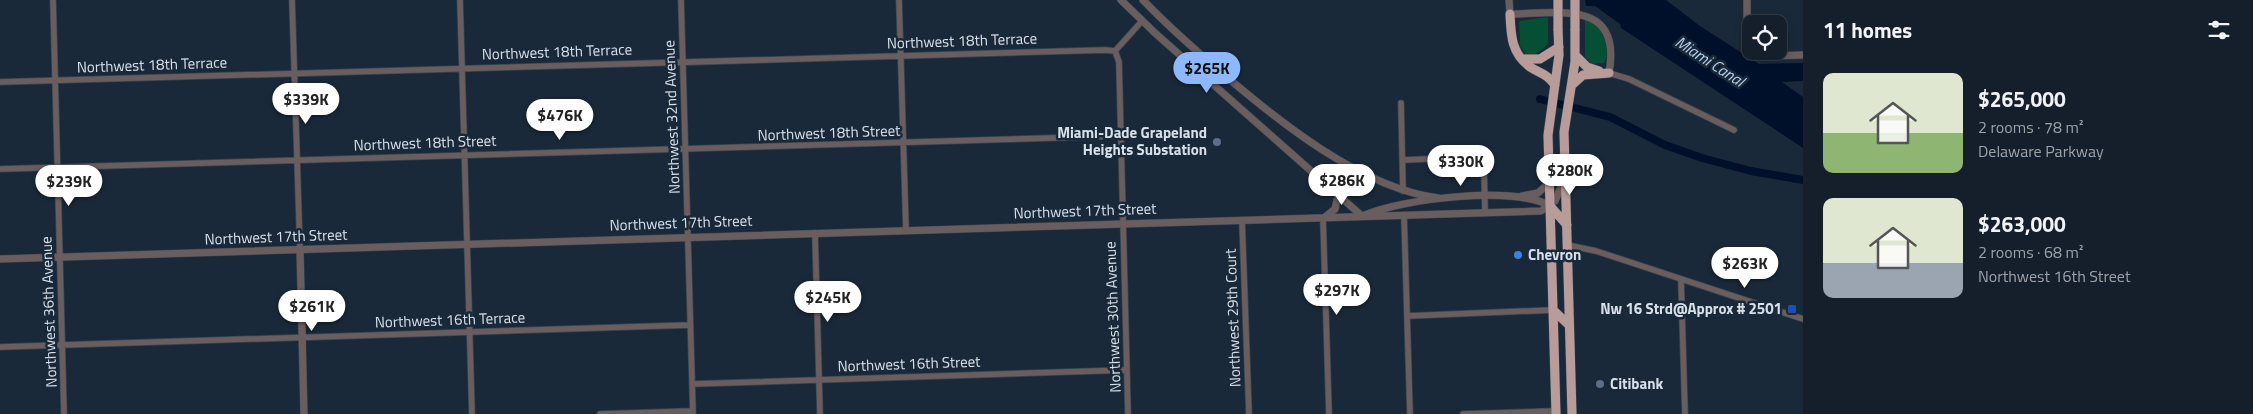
<!DOCTYPE html>
<meta charset="utf-8">
<style>
:root{--surface:#141f2b;--page:#1d2733;--text:#f1f3f6;--muted:#9da2a9;--line:#333d47;--accent:#8db9fc}
body{margin:0;font-family:"Titillium Web",sans-serif;background:var(--page);color:var(--text);height:100vh;display:flex;flex-direction:column;font-size:19px;white-space:nowrap}
*{box-sizing:border-box;margin:0}
p{font-size:16px;color:var(--muted)}
.icon{flex:none;width:28px;height:28px;fill:none;stroke:currentColor;stroke-width:2;stroke-linecap:round;stroke-linejoin:round}
.map{position:relative;flex:1;overflow:hidden}
.side{display:flex;flex-direction:column;background:var(--surface);width:450px}
.side>*{flex:none}
.fabs{position:absolute;left:1742px;top:15px;display:grid;gap:10px}
.fabs a{display:grid;place-items:center;width:45px;height:45px;border-radius:10px;background:var(--surface);box-shadow:0 2px 8px #0003,0 0 0 1px var(--line);font-size:25px}
.price{position:absolute;translate:-50% -42px;padding:0 11px;border-radius:18px;background:#fff;color:#222;font-size:16px;line-height:32px;filter:drop-shadow(0 1px 2px #0008)}
.price::after{content:'';position:absolute;left:50%;top:30px;width:15px;height:11px;margin-left:-8px;background:inherit;clip-path:polygon(0 0,100% 0,50% 100%)}
.price.on{background:var(--accent);color:#111}
ul{padding:0;list-style:none}
li{display:flex;align-items:center;gap:15px;height:125px;padding:0 20px}
li span{display:grid;place-items:center;flex:none;width:140px;height:100px;border-radius:10px;color:#555}
li>.icon{margin-inline-start:auto}
span .icon{width:60px;height:60px;fill:#fffc;stroke-width:1}
li b{font-size:21px}
h2{display:flex;justify-content:space-between;align-items:center;height:60px;padding:0 20px;font-size:21px}
main{display:flex;flex:1;min-height:0}
.map>svg:first-child{display:block}
</style>
<main>
<div class="map">
<svg width="1803" height="414" viewBox="0 0 1803 414">
<rect width="100%" height="100%" fill="#1a2939"/>
<path fill="#054f34" d="M1548,17V44L1534,56L1526,54L1520,46L1519,21Z
M1585,18C1601,23 1612,48 1604,63L1592,64L1585,57Z"/>
<path fill="#00102b" d="M1585,0H1666L1700,26L1759,64L1803,63V81L1782,82L1803,97V148L1621,28L1620,24L1595,6H1586Z"/>
<g fill="none" stroke-linecap="round" stroke-linejoin="round">
<path stroke="#00102b" stroke-width="8" d="M1540,99L1610,117L1665,145L1702,158L1751,171L1803,180"/>
<g stroke="#384655" stroke-width="7">
<path id="minor" d="M53,0L64,414
M292,0L300,250
M460,0L472,414
M681,0L693,414
M899,0L906,230
M1115,51L1119,62L1128,414
M1115,51L1142,21
M1609,73L1629,79L1734,130
M0,82L1105,50L1115,51
M1401,103L1403,191
M1403,160L1473,157L1481,159L1484,168L1485,212
M0,169L1120,136
M1404,215L1410,414
M1323,218L1329,414
M1242,220L1249,414
M815,233L820,414
M1567,245L1596,251L1803,319
M1681,279L1685,414
M1407,316L1553,310
M0,347L690,325
M692,384L1127,370
M600,414L692,411
M1463,414L1556,411"/>
</g>
<g stroke="#384655" stroke-width="8">
<path id="tertiary" d="M1121,0L1155,33L1362,216
M1143,0C1167,25 1194,49 1221,72C1278,121 1361,188 1438,198
M1509,0L1510,14C1562,13 1622,0 1609,73
M1747,0V31L1751,45
M1757,51L1770,56L1803,55
M1522,196L1538,193L1549,183
M1365,215C1402,199 1515,185 1550,206
M1324,218L1335,209L1338,196
M300,250L304,414
M0,259L1541,211L1555,201L1564,180"/>
</g>
<g stroke="#384655" stroke-width="10">
<path id="trunk" d="M1510,14C1511,35 1511,53 1530,67C1541,74 1546,73 1555,85
M1575,55L1587,67L1599,71
M1522,59H1540L1559,47
M1572,85L1583,75L1609,73
M1550,206L1567,225
M1553,310L1569,325
M1556,414L1548,135L1559,55L1558,29
M1572,414L1564,132L1575,62V29"/>
</g>
<use href="#minor" stroke="#6a5d5d" stroke-width="5.5"/>
<use href="#tertiary" stroke="#6a5d5d" stroke-width="7"/>
<use href="#trunk" stroke="#b89c9a" stroke-width="9"/>
<g stroke="#384655" stroke-width="10" stroke-linecap="butt">
<path id="trunk-bridge" d="M1558,0V29
M1575,0V29"/>
</g>
<use href="#trunk-bridge" stroke="#b89c9a" stroke-width="9"/>
</g>
<g fill="#5c6f8a" stroke="#1a2939" stroke-width="2">
<circle cx="1217" cy="142" r="5"/>
<circle cx="1600" cy="384" r="5"/>
</g>
<circle fill="#3f7fe0" stroke="#1a2939" stroke-width="2" cx="1518" cy="255" r="5"/>
<rect fill="#1a4fb4" stroke="#1a2939" stroke-width="2" x="1787" y="304" width="10" height="10" rx="2.5"/>
<g text-anchor="middle" stroke-width="5" stroke-linejoin="round" paint-order="stroke">
<g font-size="15" fill="#d6e0ea" stroke="#1a2939">
<text transform="translate(962 41) rotate(-2)" y="5">Northwest 18th Terrace</text>
<text transform="translate(557 52) rotate(-2)" y="5">Northwest 18th Terrace</text>
<text transform="translate(152 65) rotate(-2)" y="5">Northwest 18th Terrace</text>
<text transform="translate(672 117) rotate(-92)" y="5">Northwest 32nd Avenue</text>
<text transform="translate(829 133) rotate(-2)" y="5">Northwest 18th Street</text>
<text transform="translate(425 143) rotate(-2)" y="5">Northwest 18th Street</text>
<text transform="translate(1085 211) rotate(-2)" y="5">Northwest 17th Street</text>
<text transform="translate(681 223) rotate(-2)" y="5">Northwest 17th Street</text>
<text transform="translate(276 237) rotate(-2)" y="5">Northwest 17th Street</text>
<text transform="translate(49 312) rotate(-92)" y="5">Northwest 36th Avenue</text>
<text transform="translate(1113 317) rotate(-92)" y="5">Northwest 30th Avenue</text>
<text transform="translate(1233 318) rotate(-92)" y="5">Northwest 29th Court</text>
<text transform="translate(450 320) rotate(-2)" y="5">Northwest 16th Terrace</text>
<text transform="translate(909 364) rotate(-2)" y="5">Northwest 16th Street</text>
</g>
<g font-size="15" font-weight="bold" fill="#d6e0ea" stroke="#1a2939" text-anchor="end">
<text x="1207" y="138">Miami-Dade Grapeland<tspan x="1207" dy="17">Heights Substation</tspan></text>
<text x="1528" y="260" text-anchor="start">Chevron</text>
<text x="1782" y="314">Nw 16 Strd@Approx # 2501</text>
<text x="1610" y="389" text-anchor="start">Citibank</text>
</g>
<g font-size="16" font-style="italic" fill="#b7cfef" stroke="#1a2939">
<text transform="translate(1710 61) rotate(33)" y="6">Miami Canal</text>
</g>
</g>
</svg>
<div class="fabs">
<a><svg class="icon" aria-label="locate" viewBox="0 0 24 24"><circle cx="12" cy="12" r="6"/><path d="M12 2v4M12 18v4M2 12h4M18 12h4"/></svg></a>
</div>
<b class="price on" style="left:1207px;top:94px">$265K</b>
<b class="price" style="left:306px;top:125px">$339K</b>
<b class="price" style="left:560px;top:141px">$476K</b>
<b class="price" style="left:1461px;top:187px">$330K</b>
<b class="price" style="left:1570px;top:196px">$280K</b>
<b class="price" style="left:1342px;top:206px">$286K</b>
<b class="price" style="left:69px;top:207px">$239K</b>
<b class="price" style="left:1745px;top:289px">$263K</b>
<b class="price" style="left:1337px;top:316px">$297K</b>
<b class="price" style="left:828px;top:323px">$245K</b>
<b class="price" style="left:312px;top:332px">$261K</b>
</div>
<section class="side">
<h2>11 homes<svg class="icon" aria-label="filters" viewBox="0 0 24 24"><path d="M4 7h16M4 17h16"/><circle cx="9" cy="7" r="2"/><circle cx="15" cy="17" r="2"/></svg></h2>
<ul>
<li><span style="background:linear-gradient(#dfe7d0 60%,#8fb573 0)"><svg class="icon" aria-label="home" viewBox="0 0 24 24"><path d="M3 11l9-7 9 7M6 9v11h12V9"/></svg></span><div><b>$265,000</b><p>2 rooms · 78 m²</p><p>Delaware Parkway</p></div></li>
<li><span style="background:linear-gradient(#dfe7d0 65%,#9aa5b1 0)"><svg class="icon" aria-label="home" viewBox="0 0 24 24"><path d="M3 11l9-7 9 7M6 9v11h12V9"/></svg></span><div><b>$263,000</b><p>2 rooms · 68 m²</p><p>Northwest 16th Street</p></div></li>
</ul>
</section>
</main>
